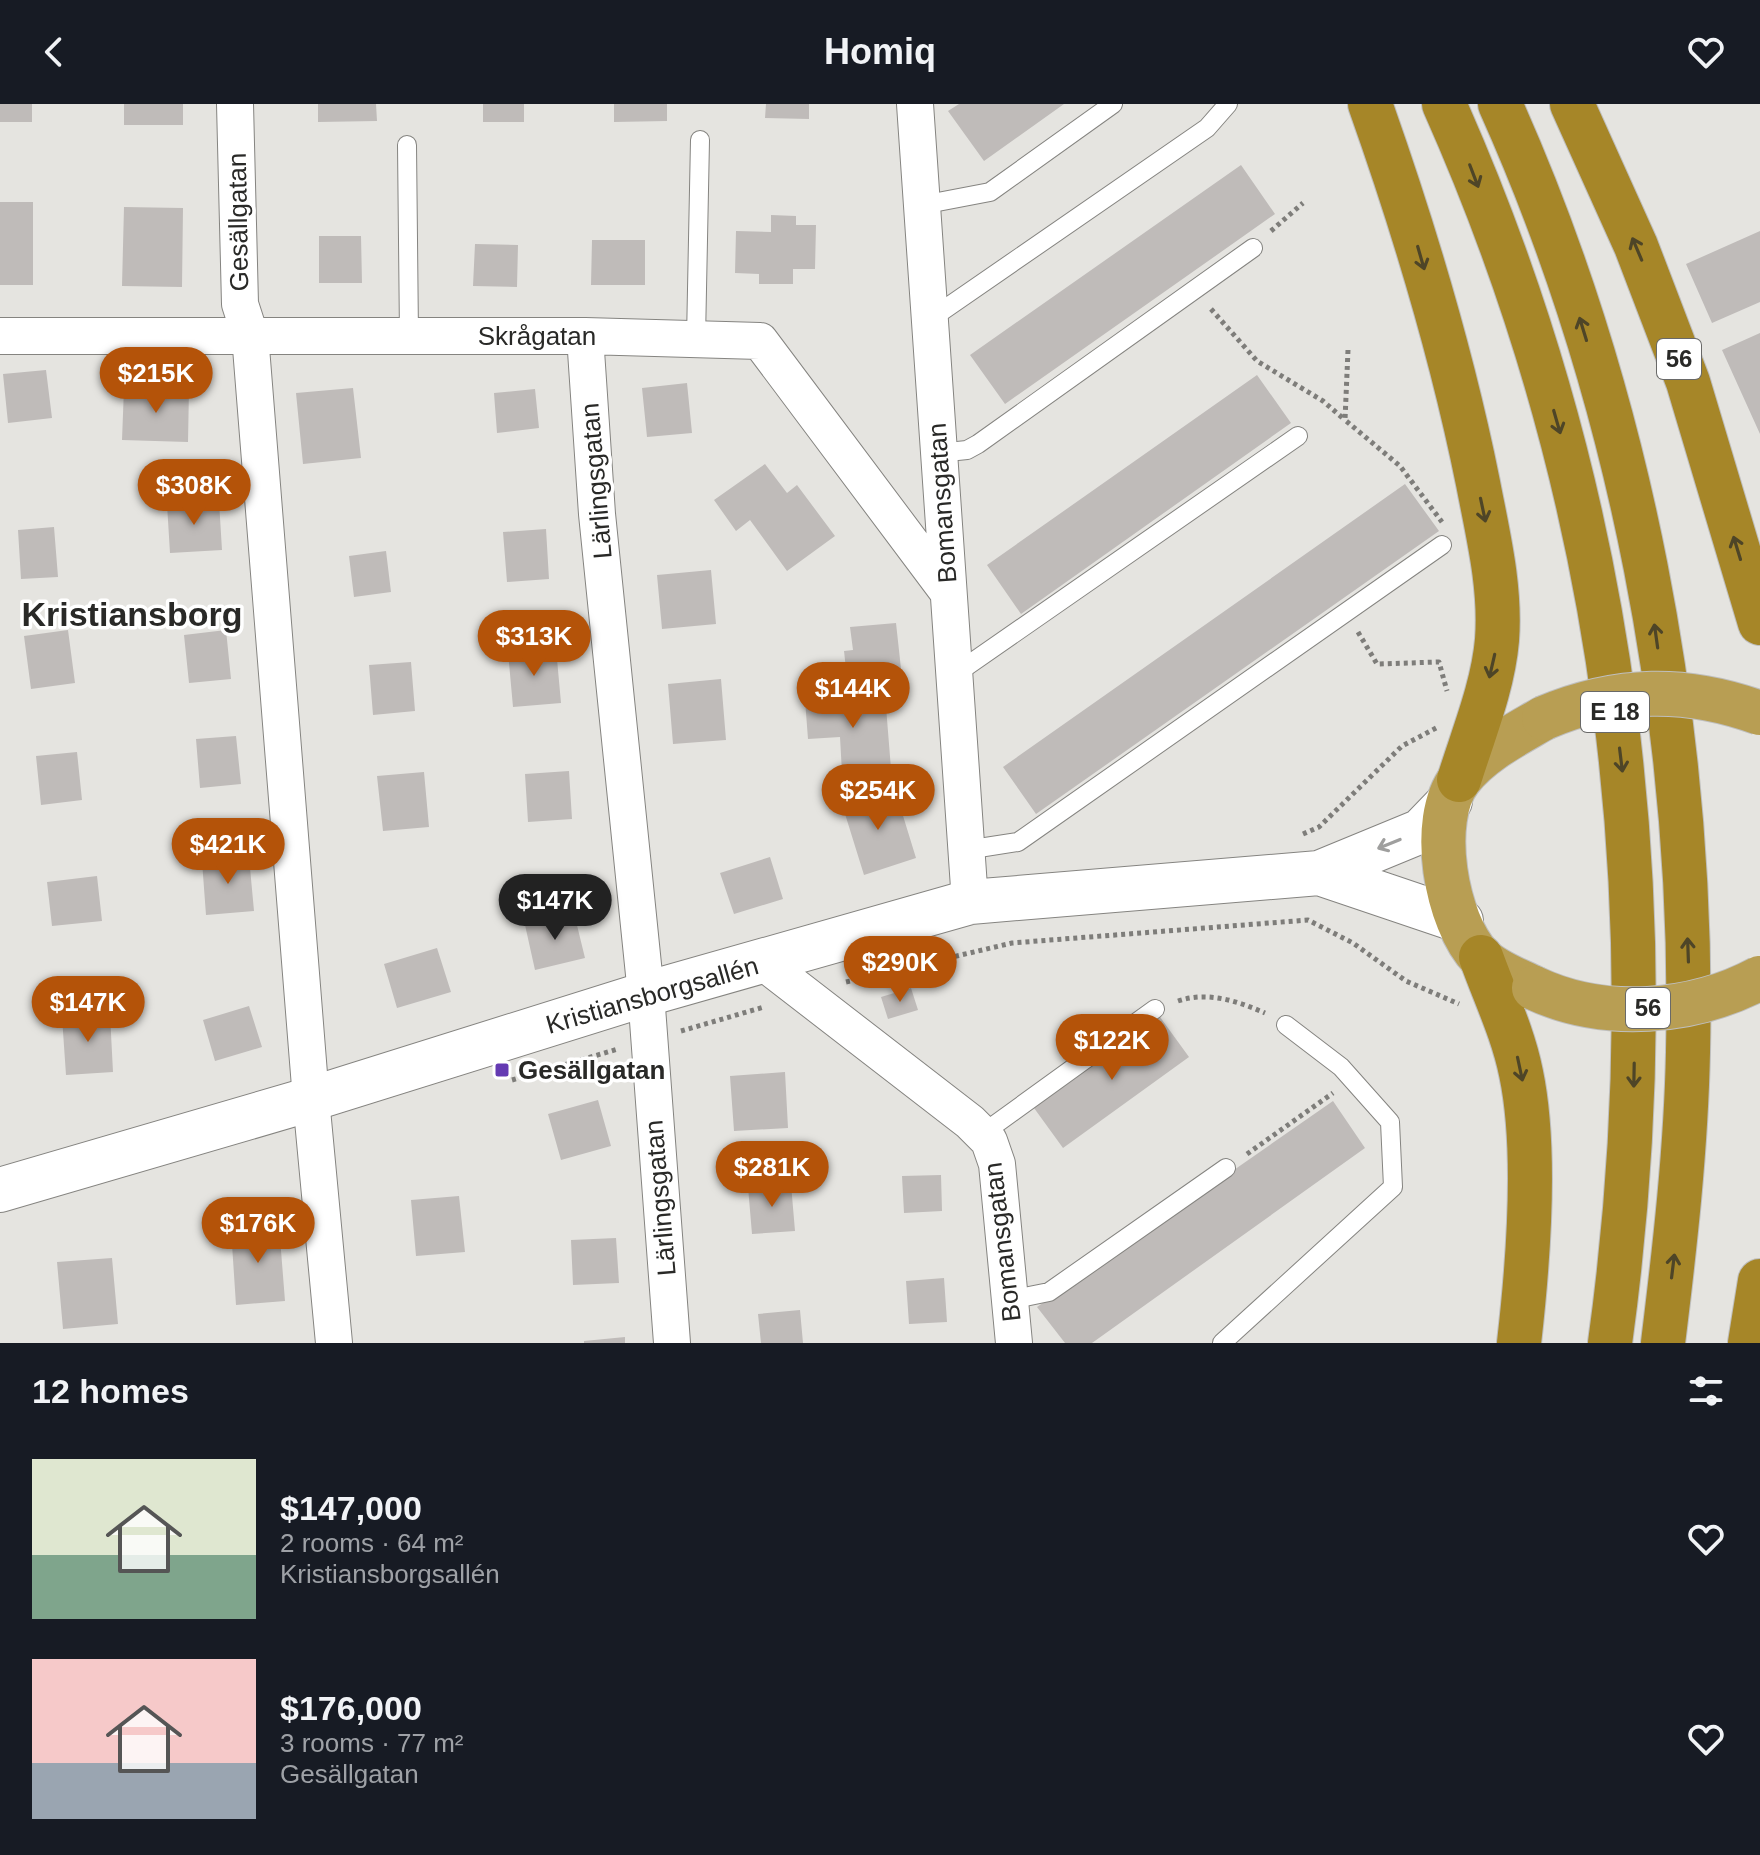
<!DOCTYPE html>
<meta charset="utf-8">
<style>
:root{--surface:#171b24;--page:#242831;--text:#f1f3f6;--muted:#9ea1a6;--accent:#b45309}
body{margin:0;font-family:Helvetica,sans-serif;background:var(--page);color:var(--text);height:100vh;display:flex;flex-direction:column;font-size:30px;white-space:nowrap}
*{box-sizing:border-box;margin:0}
p{font-size:26px;color:var(--muted)}
.icon{flex:none;width:44px;height:44px;fill:none;stroke:currentColor;stroke-width:2;stroke-linecap:round;stroke-linejoin:round}
.map{position:relative;height:1239px;overflow:hidden}
.side{display:flex;flex-direction:column;background:var(--surface);flex:1}
.side>*{flex:none}
.price{position:absolute;translate:-50% -68px;padding:0 18px;border-radius:28px;background:var(--accent);color:#fff;font-size:26px;line-height:52px;filter:drop-shadow(0 2px 4px #0008)}
.price::after{content:'';position:absolute;left:50%;top:48px;width:24px;height:18px;margin-left:-12px;background:inherit;clip-path:polygon(0 0,100% 0,50% 100%)}
.price.active{background:#222;color:#fff}
ul{padding:0;list-style:none}
li{display:flex;align-items:center;gap:24px;height:200px;padding:0 32px}
li span{display:grid;place-items:center;flex:none;width:224px;height:160px;border-radius:0px;color:#555}
li>.icon{margin-inline-start:auto}
span .icon{width:96px;height:96px;fill:#fffc;stroke-width:1}
li b{font-size:34px}
h2{display:flex;justify-content:space-between;align-items:center;height:96px;padding:0 32px;font-size:34px}
header{display:flex;justify-content:space-between;align-items:center;height:104px;padding:0 32px;background:var(--surface);font-size:36px;font-weight:700}
.map>svg:first-child{display:block}
</style>
<header><svg class="icon" aria-label="back" viewBox="0 0 24 24"><path d="M15 5l-7 7 7 7"/></svg>Homiq<svg class="icon" aria-label="heart" viewBox="0 0 24 24"><path d="M12 20l-8-8c-3-5 5-10 8-4 3-6 11-1 8 4z"/></svg></header>
<div class="map">
<svg width="1760" height="1239" viewBox="0 0 1760 1239">
<rect width="100%" height="100%" fill="#e5e4e0"/>
<path fill="#bfbbb9" d="M0,0H32V18H0Z
M124,0H183V21H124Z
M318,0H376L377,17L318,18Z
M483,0H524V18H483Z
M614,0H667V17L614,18Z
M766,0H809V15L765,14Z
M959,0H1064L984,57L948,7Z
M1241,61L1275,110L1005,300L970,251Z
M0,98H33V181H0Z
M124,103L183,104L182,183L122,182Z
M771,111L796,112V121H816L815,165H793V180H759V170L735,169L736,127L771,128Z
M1760,127V198L1712,219L1686,160Z
M319,132H361L362,179H319Z
M592,136H645V181H591Z
M475,140L518,141L517,183L473,182Z
M1760,229V330L1722,246Z
M46,266L52,314L8,319L3,270Z
M1257,271L1291,319L1021,510L987,461Z
M687,279L692,329L647,333L642,284Z
M124,284L189,285L188,338L122,336Z
M353,284L361,354L303,360L296,289Z
M535,285L539,324L497,329L494,289Z
M765,360L787,389L797,381L835,432L787,467L750,416L736,427L714,396Z
M1405,380L1439,427L1036,710L1003,663Z
M219,397L222,446L170,449L167,400Z
M54,423L58,473L21,475L18,426Z
M546,425L549,475L507,478L503,428Z
M386,447L391,488L354,493L349,452Z
M711,466L716,520L662,525L657,471Z
M896,519L903,583L856,588L853,565H846L844,547L853,546L850,523Z
M68,526L75,579L31,585L24,532Z
M226,526L231,575L189,579L184,531Z
M556,544L561,599L513,603L508,548Z
M411,558L415,607L373,611L369,561Z
M721,575L726,636L673,640L668,580Z
M885,590L891,665L842,669L840,633L808,635L805,596Z
M236,632L241,680L200,684L196,635Z
M77,648L82,696L41,701L36,652Z
M569,667L572,715L528,718L525,670Z
M424,668L429,723L383,727L377,672Z
M896,689L916,754L864,771L841,697L862,690L865,699Z
M249,753L254,807L206,811L202,757Z
M770,753L783,795L734,810L720,769Z
M97,772L102,817L52,822L47,778Z
M574,809L585,854L535,866L525,821Z
M437,844L451,888L397,904L384,860Z
M911,884L918,906L888,915L881,893Z
M249,902L262,943L215,957L203,916Z
M110,910L113,968L66,971L62,913Z
M1160,913L1189,953L1063,1044L1034,1004Z
M785,968L788,1024L734,1027L730,972Z
M598,996L611,1042L561,1056L548,1010Z
M1333,997L1365,1044L1092,1239H1065L1037,1203Z
M941,1071L942,1107L904,1109L902,1072Z
M791,1080L795,1127L752,1130L748,1083Z
M459,1092L465,1148L416,1152L411,1096Z
M279,1121L285,1197L236,1201L231,1125Z
M616,1134L619,1179L573,1181L571,1136Z
M112,1154L118,1220L63,1225L57,1158Z
M944,1174L947,1218L909,1220L906,1177Z
M800,1206L803,1239H761L758,1210Z
M625,1233V1239H584V1237Z"/>
<g fill="none" stroke-linecap="round" stroke-linejoin="round">
<g stroke="#858480" stroke-width="20">
<path id="service" d="M407,41L409,231
M922,101L990,88L1113,0
M929,216L1207,24L1228,0
M696,235L700,36
M938,349L967,346L978,340L1253,144
M954,571L1298,332
M966,746L1018,738L1442,441
M982,1030L1155,905
M1010,1196L1049,1188L1226,1064
M1222,1239L1393,1083L1390,1018L1341,963L1286,921"/>
</g>
<g stroke="#858480" stroke-width="38">
<path id="minor" d="M235,0L240,200L250,231L311,995L334,1239
M915,0L970,798
M0,232H585L760,237L948,488
M585,232L597,410L646,890L672,1239
M763,858L970,1018L989,1037L997,1060L1014,1239"/>
</g>
<g stroke="#858480" stroke-width="46">
<path id="tertiary" d="M1319,769L1461,817
M0,1086L311,995L646,890L970,798L1319,769L1421,727L1450,697"/>
</g>
<g stroke="#bfbfbe" stroke-width="46">
<path id="trunk" d="M1534,884C1516,875 1495,868 1481,854C1446,818 1428,716 1460,675C1481,648 1515,631 1544,614"/>
</g>
<g stroke="#bfbfbe" stroke-width="46">
<path id="motorway" d="M1370,0C1414,124 1452,250 1478,379C1488,431 1501,483 1497,536C1493,583 1473,631 1459,676
M1444,0C1620,395 1669,813 1610,1239
M1500,0C1631,292 1695,628 1688,948C1686,1045 1675,1142 1663,1239
M1572,0L1636,142L1688,278L1760,519
M1481,853C1495,892 1513,929 1521,969C1537,1045 1528,1161 1519,1239
M1750,1239L1760,1177"/>
</g>
<path stroke="#7e7d7a" stroke-width="5" stroke-dasharray="4 4" stroke-linecap="butt" d="M1271,127L1303,99
M1211,205L1257,257L1323,297L1345,316
M1348,246L1345,316L1400,362L1442,418
M1358,528L1377,560L1439,558L1447,587
M1303,730L1319,723L1402,642L1438,623
M846,878L1012,839L1308,816L1353,839L1406,877L1459,900
M1178,897C1208,887 1237,897 1265,909
M681,927L764,903
M512,976L618,945
M1247,1050L1333,989"/>
<use href="#service" stroke="#fff" stroke-width="18"/>
<use href="#minor" stroke="#fff" stroke-width="36"/>
<use href="#tertiary" stroke="#fff" stroke-width="44"/>
<use href="#trunk" stroke="#b89e53" stroke-width="44"/>
<use href="#motorway" stroke="#a68628" stroke-width="44"/>
<g stroke="#bfbfbe" stroke-width="46" stroke-linecap="butt">
<path id="trunk-bridge" d="M1544,614C1617,583 1686,582 1760,609
M1534,884C1604,917 1693,910 1760,874"/>
</g>
<use href="#trunk-bridge" stroke="#b89e53" stroke-width="44"/>
</g>
<defs><path id="oneway-shaft" d="M-6 0H5M1.5-3L5.5 0L1.5 3" fill="none" stroke-width="1.6" stroke-linecap="round" stroke-linejoin="round" transform="scale(2)"/></defs>
<g stroke="#4e4527">
<use href="#oneway-shaft" transform="translate(1474 72) rotate(69)"/>
<use href="#oneway-shaft" transform="translate(1637 145) rotate(-113)"/>
<use href="#oneway-shaft" transform="translate(1421 154) rotate(74)"/>
<use href="#oneway-shaft" transform="translate(1583 225) rotate(-107)"/>
<use href="#oneway-shaft" transform="translate(1557 318) rotate(74)"/>
<use href="#oneway-shaft" transform="translate(1483 406) rotate(78)"/>
<use href="#oneway-shaft" transform="translate(1737 444) rotate(-107)"/>
<use href="#oneway-shaft" transform="translate(1656 532) rotate(-98)"/>
<use href="#oneway-shaft" transform="translate(1492 562) rotate(103)"/>
<use href="#oneway-shaft" transform="translate(1621 656) rotate(83)"/>
<use href="#oneway-shaft" transform="translate(1688 846) rotate(-92)"/>
<use href="#oneway-shaft" transform="translate(1520 965) rotate(78)"/>
<use href="#oneway-shaft" transform="translate(1634 971) rotate(91)"/>
<use href="#oneway-shaft" transform="translate(1673 1162) rotate(-83)"/>
</g>
<use stroke="#9f9f9e" href="#oneway-shaft" transform="translate(1389 740) rotate(158)"/>
<rect fill="#643ab2" stroke="#fff" stroke-width="3" x="494" y="958" width="16" height="16" rx="4"/>
<g text-anchor="middle" stroke-width="7" stroke-linejoin="round" paint-order="stroke">
<g fill="#fff" stroke="#696968" stroke-width="2">
<rect x="1657" y="235" width="44" height="40" rx="6"/>
<rect x="1581" y="588" width="68" height="40" rx="6"/>
<rect x="1626" y="884" width="44" height="40" rx="6"/>
</g>
<g font-size="24" font-weight="bold" fill="#292927">
<text x="1679" y="263">56</text>
<text x="1615" y="616">E 18</text>
<text x="1648" y="912">56</text>
</g>
<g font-size="26" fill="#292927" stroke="#fff">
<text transform="translate(238 118) rotate(-91)" y="9">Gesällgatan</text>
<text x="537" y="241">Skrågatan</text>
<text transform="translate(596 377) rotate(-95)" y="9">Lärlingsgatan</text>
<text transform="translate(942 399) rotate(-94)" y="9">Bomansgatan</text>
<text transform="translate(652 891) rotate(-16)" y="9">Kristiansborgsallén</text>
<text transform="translate(660 1094) rotate(-95)" y="9">Lärlingsgatan</text>
<text transform="translate(1002 1138) rotate(-97)" y="9">Bomansgatan</text>
</g>
<g font-size="26" font-weight="bold" fill="#292927" stroke="#fff" text-anchor="start">
<text x="518" y="975">Gesällgatan</text>
</g>
<g font-size="34" font-weight="bold" fill="#292927" stroke="#fff">
<text x="132" y="522">Kristiansborg</text>
</g>
</g>
</svg>
<b class="price" style="left:156px;top:311px">$215K</b>
<b class="price" style="left:194px;top:423px">$308K</b>
<b class="price" style="left:534px;top:574px">$313K</b>
<b class="price" style="left:853px;top:626px">$144K</b>
<b class="price" style="left:878px;top:728px">$254K</b>
<b class="price" style="left:228px;top:782px">$421K</b>
<b class="price active" style="left:555px;top:838px">$147K</b>
<b class="price" style="left:900px;top:900px">$290K</b>
<b class="price" style="left:88px;top:940px">$147K</b>
<b class="price" style="left:1112px;top:978px">$122K</b>
<b class="price" style="left:772px;top:1105px">$281K</b>
<b class="price" style="left:258px;top:1161px">$176K</b>
</div>
<section class="side">
<h2>12 homes<svg class="icon" aria-label="filters" viewBox="0 0 24 24"><path d="M4 7h16M4 17h16"/><circle cx="9" cy="7" r="2"/><circle cx="15" cy="17" r="2"/></svg></h2>
<ul>
<li><span style="background:linear-gradient(#dfe7d0 60%,#7fa58c 0)"><svg class="icon" aria-label="home" viewBox="0 0 24 24"><path d="M3 11l9-7 9 7M6 9v11h12V9"/></svg></span><div><b>$147,000</b><p>2 rooms · 64 m²</p><p>Kristiansborgsallén</p></div><svg class="icon" aria-label="heart" viewBox="0 0 24 24"><path d="M12 20l-8-8c-3-5 5-10 8-4 3-6 11-1 8 4z"/></svg></li>
<li><span style="background:linear-gradient(#f6c9c9 65%,#9aa5b1 0)"><svg class="icon" aria-label="home" viewBox="0 0 24 24"><path d="M3 11l9-7 9 7M6 9v11h12V9"/></svg></span><div><b>$176,000</b><p>3 rooms · 77 m²</p><p>Gesällgatan</p></div><svg class="icon" aria-label="heart" viewBox="0 0 24 24"><path d="M12 20l-8-8c-3-5 5-10 8-4 3-6 11-1 8 4z"/></svg></li>
</ul>
</section>
